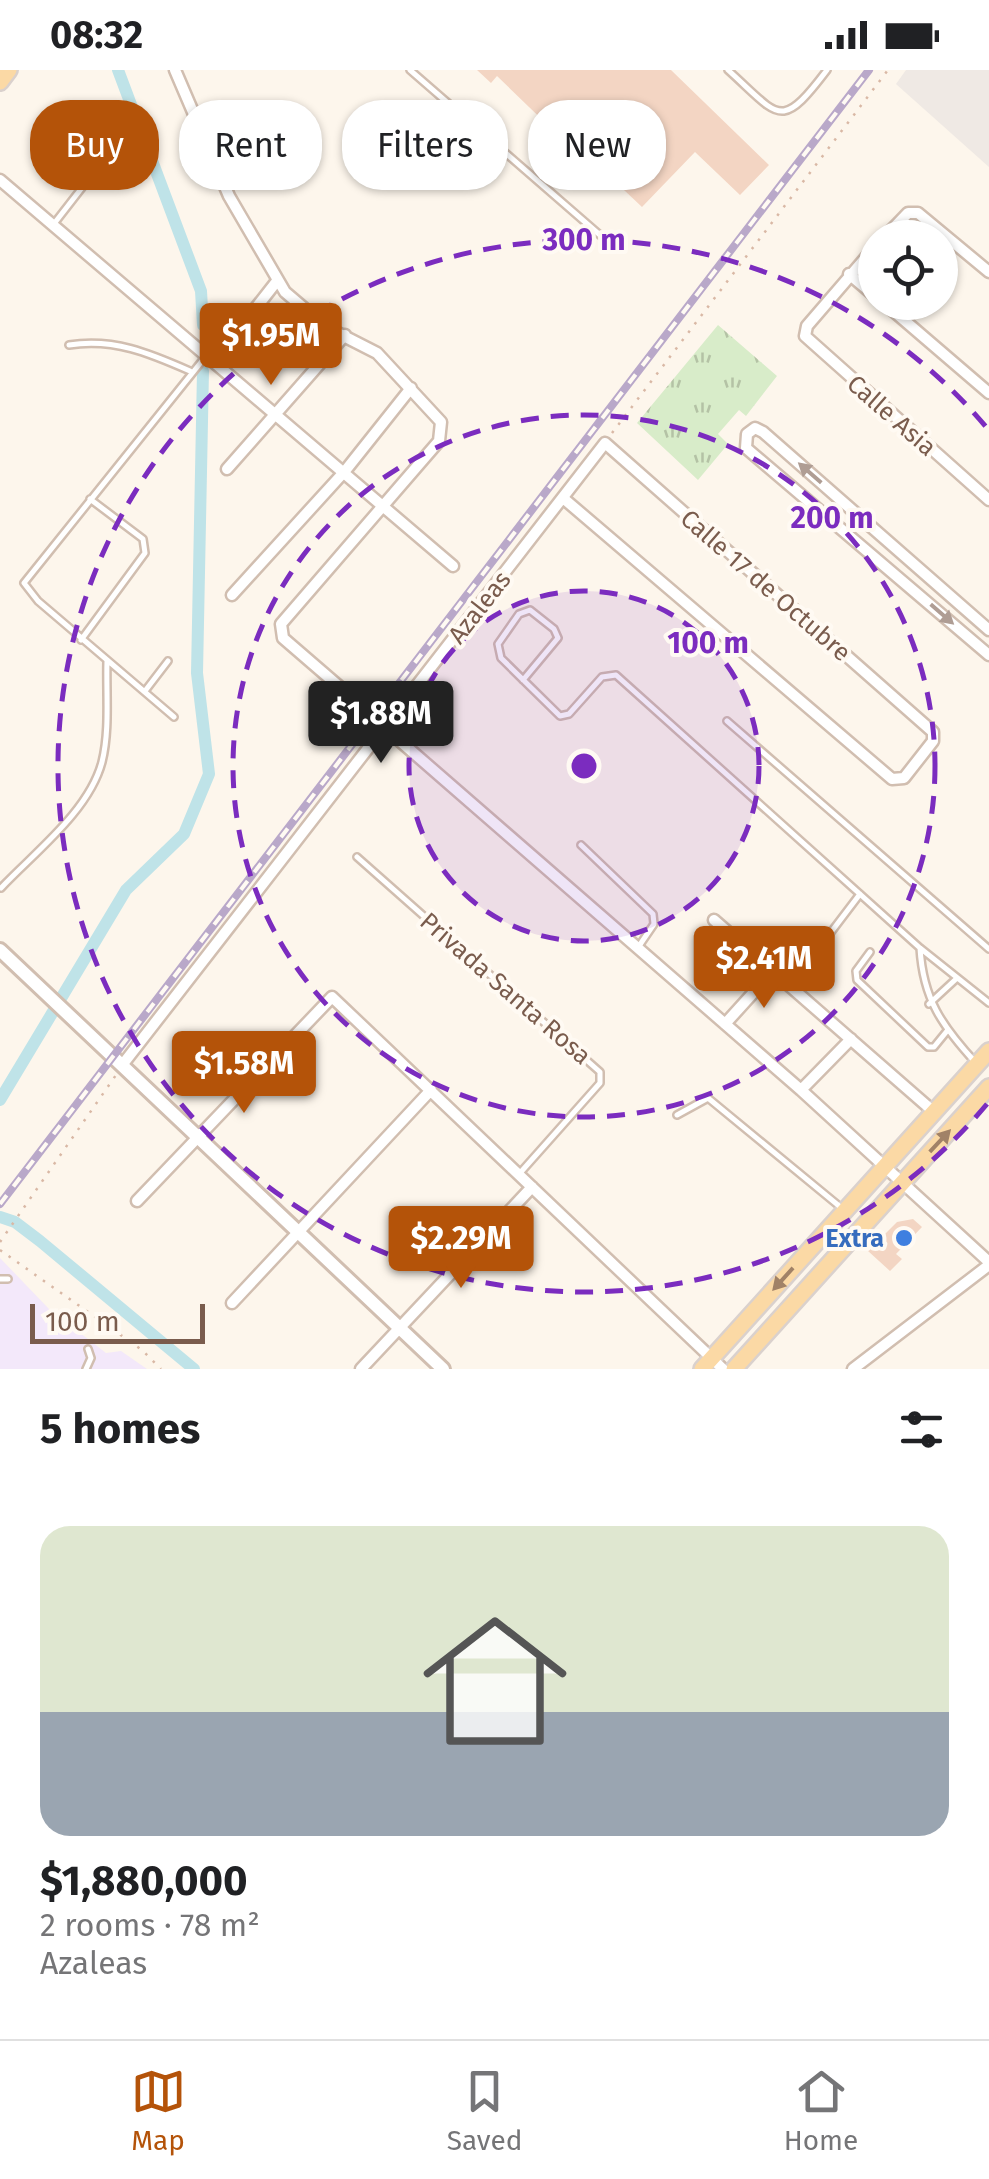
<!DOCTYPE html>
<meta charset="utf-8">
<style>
:root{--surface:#fff;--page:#f2f2f2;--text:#202124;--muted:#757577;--line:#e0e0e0;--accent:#b45309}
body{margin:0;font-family:"Fira Sans",sans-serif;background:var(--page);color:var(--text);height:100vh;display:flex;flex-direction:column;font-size:38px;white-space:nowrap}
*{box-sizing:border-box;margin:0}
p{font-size:32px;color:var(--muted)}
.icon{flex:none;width:55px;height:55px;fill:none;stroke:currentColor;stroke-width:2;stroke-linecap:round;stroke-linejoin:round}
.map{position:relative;height:1299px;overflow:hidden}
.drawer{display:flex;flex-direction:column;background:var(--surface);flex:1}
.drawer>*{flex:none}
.banner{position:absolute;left:30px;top:30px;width:930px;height:90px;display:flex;gap:20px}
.buttons{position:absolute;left:858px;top:150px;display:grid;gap:20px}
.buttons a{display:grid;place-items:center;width:100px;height:100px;border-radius:50%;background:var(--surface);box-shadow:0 2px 8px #0004;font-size:50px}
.scale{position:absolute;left:30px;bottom:25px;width:175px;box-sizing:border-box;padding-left:10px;border:5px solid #7a5c4d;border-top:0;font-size:28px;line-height:35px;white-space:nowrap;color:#7a5c4d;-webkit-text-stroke:8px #fffaf3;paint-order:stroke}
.price{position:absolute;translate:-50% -85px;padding:0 22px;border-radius:10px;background:var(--accent);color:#fff;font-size:32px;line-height:65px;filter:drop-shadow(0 2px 5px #0008)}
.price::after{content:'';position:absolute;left:50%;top:60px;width:30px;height:22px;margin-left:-15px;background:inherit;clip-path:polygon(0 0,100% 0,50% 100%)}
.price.active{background:#222;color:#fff}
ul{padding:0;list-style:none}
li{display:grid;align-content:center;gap:20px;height:530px;padding:0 40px}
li+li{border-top:2px solid var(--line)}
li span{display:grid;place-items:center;height:310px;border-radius:30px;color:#555}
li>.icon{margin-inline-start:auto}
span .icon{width:180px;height:180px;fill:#fffc;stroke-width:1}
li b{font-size:42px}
h2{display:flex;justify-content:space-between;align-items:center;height:120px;padding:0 40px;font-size:42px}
.pill{padding:0 35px;border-radius:40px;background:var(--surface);box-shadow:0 2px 8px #0004;font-size:35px;line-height:90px}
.pill.active{background:var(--accent);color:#fff}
.status{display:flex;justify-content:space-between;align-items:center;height:70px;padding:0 50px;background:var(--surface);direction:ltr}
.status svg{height:28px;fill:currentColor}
.tab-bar{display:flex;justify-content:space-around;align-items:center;height:140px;border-top:2px solid var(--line);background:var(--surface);font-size:28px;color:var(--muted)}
.tab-bar a{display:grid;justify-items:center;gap:5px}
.tab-bar .active{color:var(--accent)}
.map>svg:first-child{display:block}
</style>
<div class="status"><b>08:32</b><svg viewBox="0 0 49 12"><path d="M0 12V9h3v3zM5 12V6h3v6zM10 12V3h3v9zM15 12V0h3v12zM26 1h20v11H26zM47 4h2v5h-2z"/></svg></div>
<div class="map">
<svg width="989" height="1299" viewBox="0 0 989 1299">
<defs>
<pattern id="park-tufts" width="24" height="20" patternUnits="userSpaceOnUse" patternTransform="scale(2.5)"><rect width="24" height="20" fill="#d8ecc9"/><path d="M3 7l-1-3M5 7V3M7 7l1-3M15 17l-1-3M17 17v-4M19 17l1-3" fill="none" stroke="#b4c2a5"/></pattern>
</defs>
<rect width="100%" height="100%" fill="#fdf6ec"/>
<path fill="#efe9e4" d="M906,0H989V97L896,14Z"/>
<path fill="#f3e8fa" d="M0,1188L49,1239L106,1283L121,1281L147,1299H0Z"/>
<path fill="url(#park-tufts)" d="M718,255L777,306L746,346L739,340L718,364L728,374L698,410L637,353Z"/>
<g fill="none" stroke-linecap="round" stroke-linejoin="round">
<path stroke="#bfe3e8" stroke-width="12" d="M118,0L201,221L203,255
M0,1030L126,820L184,764L209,704L197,603L203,301
M0,1147L15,1152L40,1171L194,1299"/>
</g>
<path fill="#f3d5c3" d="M477,0H671L769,95L740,125L695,82L642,137L589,87L585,91L497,6L491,13Z
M913,1149L922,1157L896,1184L902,1189L890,1201L868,1181L897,1152Z"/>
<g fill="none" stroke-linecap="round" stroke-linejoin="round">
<g stroke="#d1beb0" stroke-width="10">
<path id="service" d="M410,0L608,172
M728,0C780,47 780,62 827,0
M53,155L116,74
M69,275C114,268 149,283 190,301
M81,570L145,483L143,469L90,429
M523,610L558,568L554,559L530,540L519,544L498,574L501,588L560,646L569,644L602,607L616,605L920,878L989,933
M145,621L168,591
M174,647L38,531L24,513L206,286
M727,651L989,879
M581,775L653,844L654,854L639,876
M357,787L600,1002V1013L520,1103
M1,818C35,782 89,741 102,692C110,660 106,624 107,591
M819,878L860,824
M920,878C923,929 942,956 976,993
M870,882L856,901L857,910L928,977H934L947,961
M929,934L956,909
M677,1045L708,1028L844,1140
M0,1209H8
M86,1299L91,1288L88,1279"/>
</g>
<g stroke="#d1beb0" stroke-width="15">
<path id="minor" d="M175,0L229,126L285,222L326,257L377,283L441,352L439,371L281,554L283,568L349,625
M0,110L453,496
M884,168L908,143H918L989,202
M875,177L807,256L805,266L989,430
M849,204L875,226
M883,232L989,323
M215,290L277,211
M227,399L345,265
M232,525L345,401L411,318
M989,560L763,362L755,358L747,364L746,378L989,585
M385,658L801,1020L989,1192
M714,850L934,1042
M725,954L773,901
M123,994L605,373L933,662V671L904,708L892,709L563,428
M801,1020L851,969
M137,1131L332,927L723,1299
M232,1233L431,1020
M361,1299L532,1117
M853,1299L989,1195"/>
</g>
<g stroke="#d1beb0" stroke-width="18">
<path id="tertiary" d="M0,880L443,1299"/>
</g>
<g stroke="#dad1cd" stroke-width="20">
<path id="primary" d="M0,12L9,0
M702,1299L989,981
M734,1299L989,1017"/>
</g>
<path stroke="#d9b8a5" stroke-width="2.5" stroke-dasharray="2.5 8" stroke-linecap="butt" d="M612,363L888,0
M0,1172L116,1005
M0,1180L142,1280L161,1299"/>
<use href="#service" stroke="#fff" stroke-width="5"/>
<use href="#minor" stroke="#fff" stroke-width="10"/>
<use href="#tertiary" stroke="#fff" stroke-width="12"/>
<use href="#primary" stroke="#fbd9a5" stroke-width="15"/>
<g stroke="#b9a8c9" stroke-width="8">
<path id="rail" d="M0,1134L869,0"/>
</g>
<use href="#rail" stroke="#fffaf3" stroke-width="4" stroke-dasharray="11" stroke-linecap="butt"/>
</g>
<defs><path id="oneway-solid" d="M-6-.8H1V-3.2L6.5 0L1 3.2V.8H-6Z" transform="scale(2.5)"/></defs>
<g fill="#af9d94">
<use href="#oneway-solid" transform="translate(810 403) rotate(-139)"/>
<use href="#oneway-solid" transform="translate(942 544) rotate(41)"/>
</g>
<g fill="#a18267">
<use href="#oneway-solid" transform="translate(940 1071) rotate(-47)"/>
<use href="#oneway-solid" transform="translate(783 1209) rotate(132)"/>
</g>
<circle cx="584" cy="696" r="175" fill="#7b2cbf" fill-opacity=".12"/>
<g fill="none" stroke="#7b2cbf" stroke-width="5" stroke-dasharray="18 12">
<circle cx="584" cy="696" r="175"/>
<circle cx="584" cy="696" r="351"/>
<path d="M987 1034A526 526 0 1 1 987 358"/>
</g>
<circle fill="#3f7fe0" stroke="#fffaf3" stroke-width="4" cx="904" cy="1168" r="10"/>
<g text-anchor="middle" stroke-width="8" stroke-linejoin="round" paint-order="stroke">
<g font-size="25" fill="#7a5c4d" stroke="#fffaf3">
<text transform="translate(892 345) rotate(41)" y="9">Calle Asia</text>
<text transform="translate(766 515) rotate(41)" y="9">Calle 17 de Octubre</text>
<text transform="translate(479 537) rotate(-52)" y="9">Azaleas</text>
<text transform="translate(506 918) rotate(41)" y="9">Privada Santa Rosa</text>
</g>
<g font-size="25" font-weight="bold" fill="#366cbe" stroke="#fffaf3" text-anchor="end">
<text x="884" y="1177">Extra</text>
</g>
</g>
<circle cx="584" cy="696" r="15" fill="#7b2cbf" stroke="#fffaf3" stroke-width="5"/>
<g font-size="30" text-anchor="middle" font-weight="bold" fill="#7b2cbf" stroke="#fffaf3" stroke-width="8" stroke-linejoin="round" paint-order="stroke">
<text x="584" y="180">300 m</text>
<text x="832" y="458">200 m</text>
<text x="708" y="583">100 m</text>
</g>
</svg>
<div class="buttons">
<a><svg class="icon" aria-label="locate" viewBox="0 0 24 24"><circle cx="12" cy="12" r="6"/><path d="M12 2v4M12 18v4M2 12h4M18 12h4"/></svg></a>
</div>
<div class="scale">100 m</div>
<b class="price" style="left:271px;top:318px">$1.95M</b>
<b class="price active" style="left:381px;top:696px">$1.88M</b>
<b class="price" style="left:764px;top:941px">$2.41M</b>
<b class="price" style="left:244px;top:1046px">$1.58M</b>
<b class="price" style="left:461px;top:1221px">$2.29M</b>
<div class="banner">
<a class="pill active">Buy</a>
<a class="pill">Rent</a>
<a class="pill">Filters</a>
<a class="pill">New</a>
</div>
</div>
<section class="drawer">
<h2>5 homes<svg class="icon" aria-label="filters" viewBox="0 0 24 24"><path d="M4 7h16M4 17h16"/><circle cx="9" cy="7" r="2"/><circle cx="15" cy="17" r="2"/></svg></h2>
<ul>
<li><span style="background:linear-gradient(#dfe7d0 60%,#9aa5b1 0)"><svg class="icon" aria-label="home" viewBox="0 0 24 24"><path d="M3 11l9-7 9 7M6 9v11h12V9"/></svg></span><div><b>$1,880,000</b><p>2 rooms · 78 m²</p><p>Azaleas</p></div></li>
</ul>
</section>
<nav class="tab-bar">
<a class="active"><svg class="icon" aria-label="map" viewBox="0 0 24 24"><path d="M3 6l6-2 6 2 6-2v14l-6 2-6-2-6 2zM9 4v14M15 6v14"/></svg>Map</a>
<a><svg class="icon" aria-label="saved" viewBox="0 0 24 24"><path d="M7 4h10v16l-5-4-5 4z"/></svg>Saved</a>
<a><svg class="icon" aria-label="home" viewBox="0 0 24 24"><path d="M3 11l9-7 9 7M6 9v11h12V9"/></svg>Home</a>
</nav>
